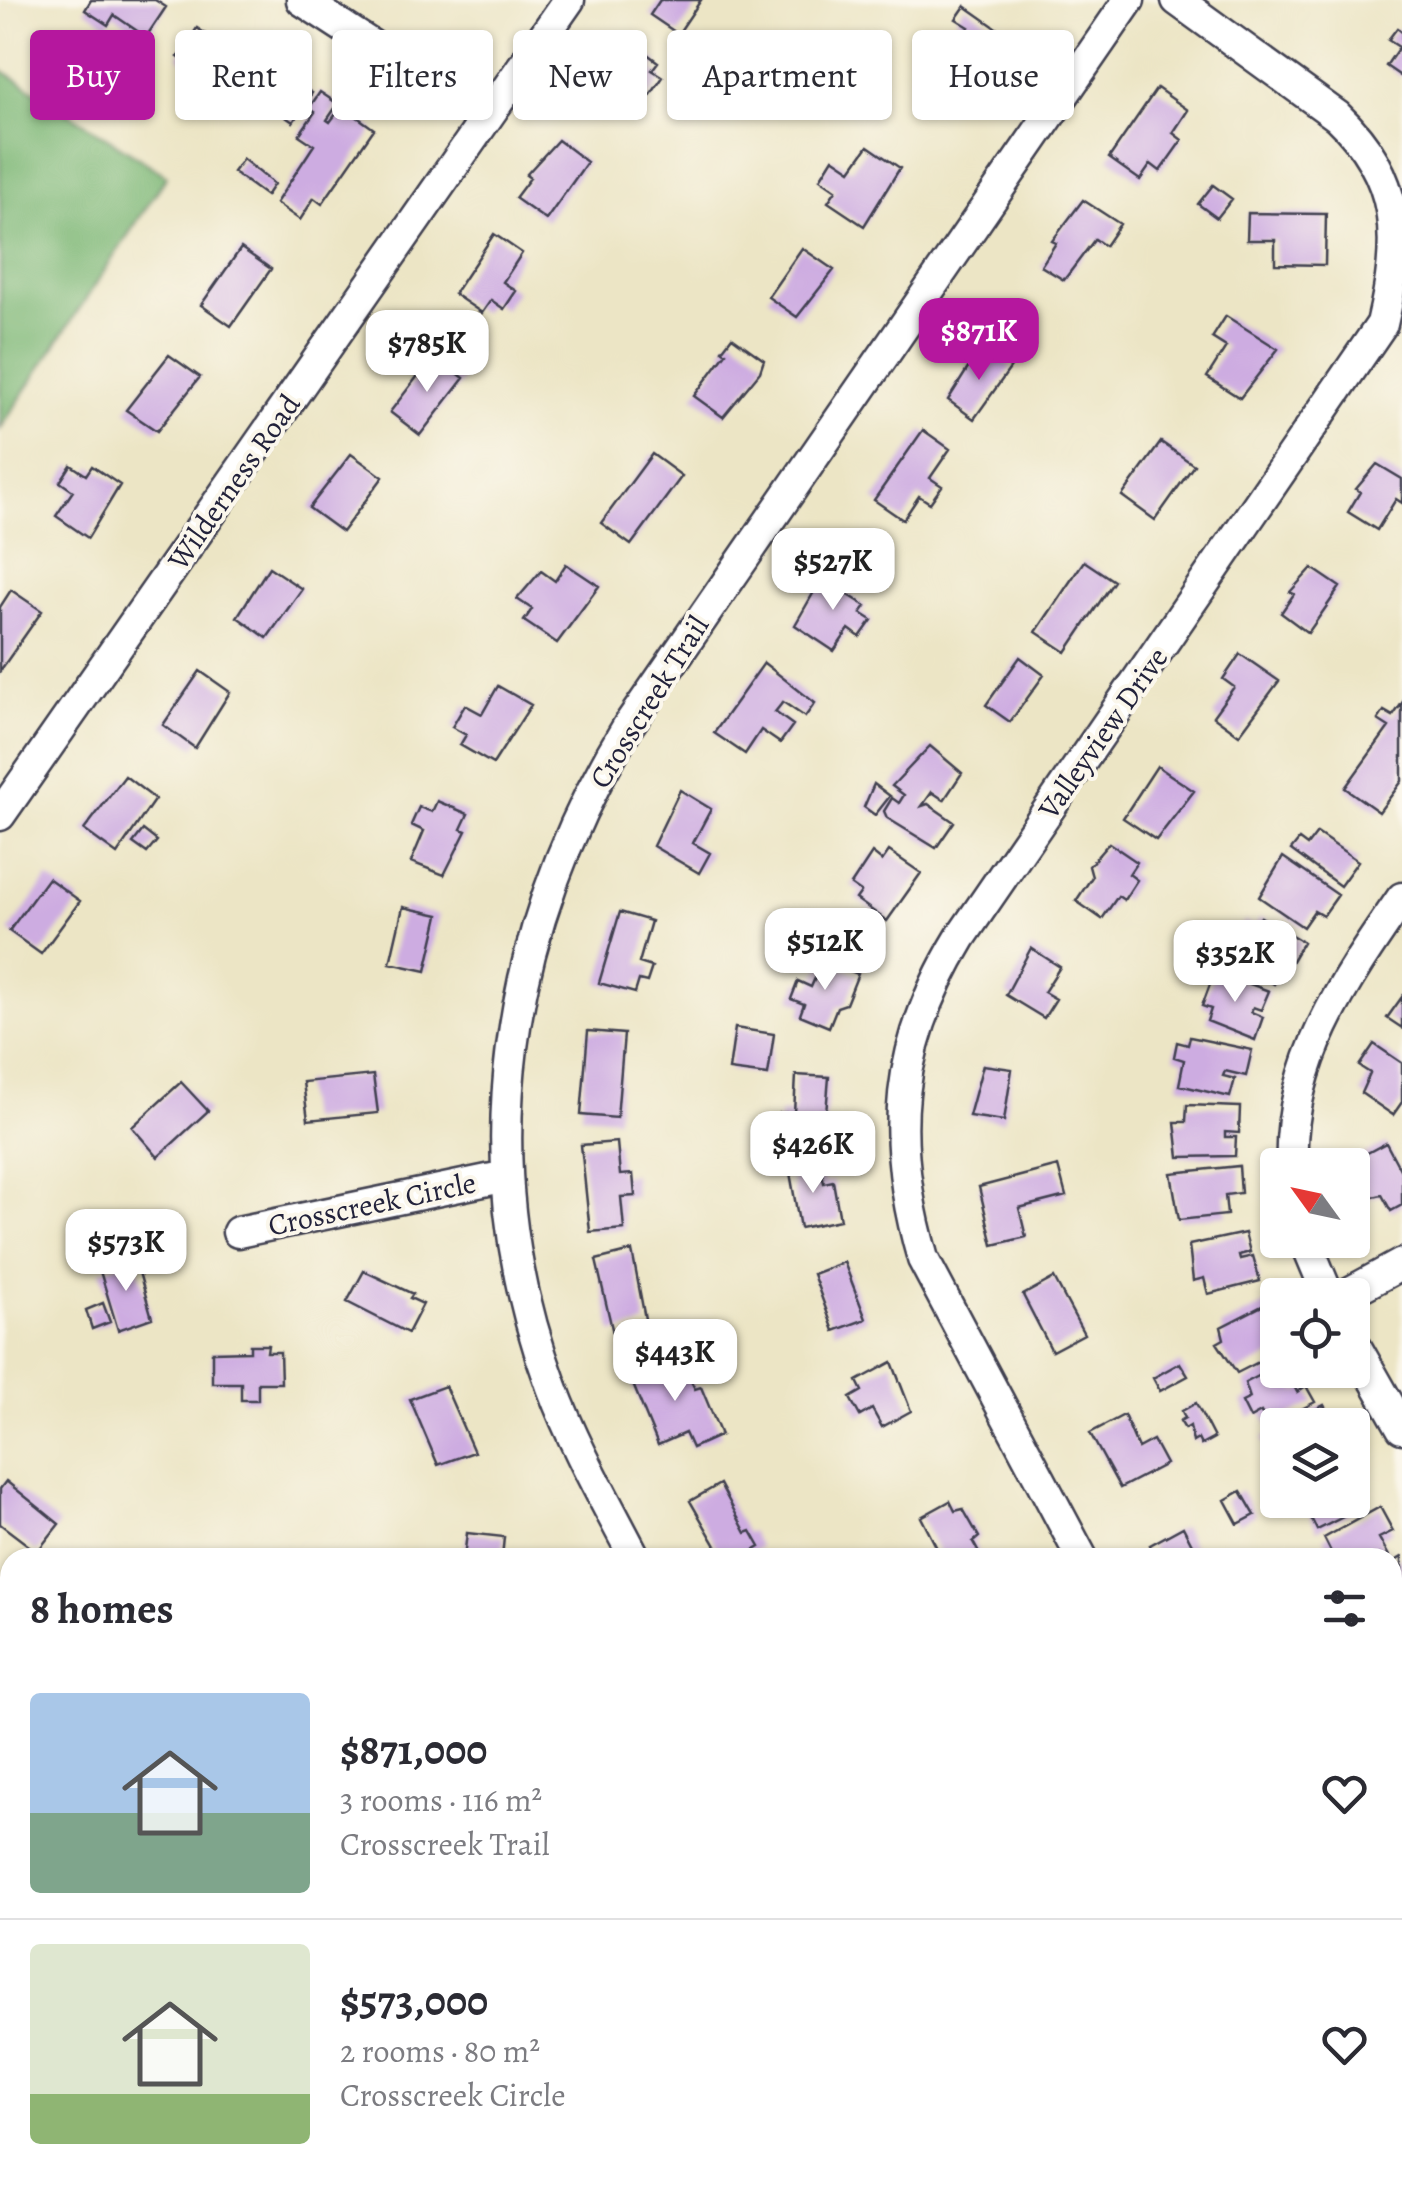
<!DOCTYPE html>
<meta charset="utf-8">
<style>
:root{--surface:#fff;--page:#f7f7f7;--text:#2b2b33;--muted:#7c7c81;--line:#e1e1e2;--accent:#b5179e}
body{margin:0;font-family:Alegreya,serif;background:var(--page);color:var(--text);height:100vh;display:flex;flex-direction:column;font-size:38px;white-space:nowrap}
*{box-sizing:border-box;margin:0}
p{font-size:32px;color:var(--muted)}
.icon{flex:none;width:55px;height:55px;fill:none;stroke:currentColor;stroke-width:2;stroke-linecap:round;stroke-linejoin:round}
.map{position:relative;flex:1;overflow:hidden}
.details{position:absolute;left:0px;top:1548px;width:1402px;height:642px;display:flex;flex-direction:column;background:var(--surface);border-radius:30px 30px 0 0;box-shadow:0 2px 8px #0004}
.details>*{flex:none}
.top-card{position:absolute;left:30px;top:30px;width:1342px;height:90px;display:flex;gap:20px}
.needle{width:65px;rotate:303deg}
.controls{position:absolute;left:1260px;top:1148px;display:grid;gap:20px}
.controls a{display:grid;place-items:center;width:110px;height:110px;border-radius:10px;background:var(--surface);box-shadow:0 2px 8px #0004;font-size:50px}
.price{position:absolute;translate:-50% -85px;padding:0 22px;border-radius:20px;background:#fff;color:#222;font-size:32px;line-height:65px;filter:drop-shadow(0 2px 5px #0008)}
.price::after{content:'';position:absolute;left:50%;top:60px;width:30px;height:22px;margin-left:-15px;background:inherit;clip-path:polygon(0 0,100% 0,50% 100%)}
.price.selected{background:var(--accent);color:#fff}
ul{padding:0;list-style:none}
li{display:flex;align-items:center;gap:30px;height:250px;padding:0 30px}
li+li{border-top:2px solid var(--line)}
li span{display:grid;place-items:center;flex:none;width:280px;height:200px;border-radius:10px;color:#555}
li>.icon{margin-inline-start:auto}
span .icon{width:120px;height:120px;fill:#fffc;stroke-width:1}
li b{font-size:42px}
h2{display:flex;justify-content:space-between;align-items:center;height:120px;padding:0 30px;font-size:42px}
.tag{padding:0 35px;border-radius:10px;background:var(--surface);box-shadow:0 2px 8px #0004;font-size:35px;line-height:90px}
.tag.selected{background:var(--accent);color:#fff}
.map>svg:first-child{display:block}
</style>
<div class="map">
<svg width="1402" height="2188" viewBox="0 0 1402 2188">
<rect width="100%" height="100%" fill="#fbf7ec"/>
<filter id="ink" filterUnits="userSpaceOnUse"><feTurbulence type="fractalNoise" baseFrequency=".01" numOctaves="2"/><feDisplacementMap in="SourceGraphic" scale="20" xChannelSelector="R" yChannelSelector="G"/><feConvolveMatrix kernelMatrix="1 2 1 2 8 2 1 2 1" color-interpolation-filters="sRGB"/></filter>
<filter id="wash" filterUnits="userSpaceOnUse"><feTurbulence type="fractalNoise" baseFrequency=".0048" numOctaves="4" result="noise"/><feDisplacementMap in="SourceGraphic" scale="40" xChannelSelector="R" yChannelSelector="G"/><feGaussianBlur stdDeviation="2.25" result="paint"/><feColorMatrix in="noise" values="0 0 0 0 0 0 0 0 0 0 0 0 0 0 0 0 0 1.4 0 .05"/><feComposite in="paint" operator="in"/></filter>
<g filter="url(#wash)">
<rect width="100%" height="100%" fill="#ece5c5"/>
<path fill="#7eb877" stroke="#506d59" stroke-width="2.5" d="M0,69L167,176L0,429Z
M0,1886L10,1893V2155L0,2154Z
M371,2180H527L532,2188H377Z
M579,2180H892L877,2188H565Z"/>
<g id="blocks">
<path fill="#cdace1" d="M91,0H155L166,7L146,37L114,15L108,25L85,10Z
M660,0H701L678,34L650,15Z
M965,6L1009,37L971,91L939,69L969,27L956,19Z
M197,28L271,77L252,106L211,79L207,86L192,77L196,69L178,57Z
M1397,28L1402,32V77L1386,66L1399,47L1388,40Z
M627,39L658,62L652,70L663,77L650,96L639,88L625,108L594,86Z
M295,83L312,93L303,107L287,96Z
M1157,88L1188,110L1173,133L1182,140L1160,171L1151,164L1140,180L1109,158Z
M320,92L338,104L327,120L330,122L342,106L374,129L322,204L314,198L300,220L276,203L314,145L299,135L315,112L309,108Z
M285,98L302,109L293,122L277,111Z
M558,140L587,162L546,220L515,198L530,178L526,175Z
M868,146L900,168L864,226L828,202L836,190L820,179L833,158L851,170Z
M243,159L274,184L266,196L233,172Z
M1213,185L1232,199L1217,218L1198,204Z
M1083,200L1120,224L1105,246L1095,239L1064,280L1041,266L1056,243L1052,241Z
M1248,213L1326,214L1325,265L1275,264V240H1247Z
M494,234L522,253L503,282L516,291L504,309L491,300L482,313L454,294Z
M241,248L271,269L231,326L201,305Z
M802,248L834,270L797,317L768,297Z
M1226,316L1278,349L1240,398L1207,377L1226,347L1212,338Z
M732,337L764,360L760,372L723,417L694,396L726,353L722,350Z
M982,346L1011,367L974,419L948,400Z
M169,355L200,377L157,431L126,410Z
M434,355L464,378L420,435L390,412Z
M923,430L950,449L930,478L942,486L930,503L919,496L903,520L874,500Z
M1161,442L1194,465L1155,520L1122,496Z
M351,454L383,477L342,532L309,508Z
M652,454L682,476L631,545L601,523Z
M1377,464L1402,479V503L1396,499L1377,530L1348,512L1360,492L1356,489Z
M71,465L86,475L92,466L120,485L88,538L56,516L73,491L60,482Z
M1084,561L1114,581L1066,652L1036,632Z
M566,564L599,586L557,643L524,621L532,609L517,599L541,571L555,581Z
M269,567L302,589L267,638L237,617Z
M1312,568L1340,587L1308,633L1281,613L1294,594L1290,592Z
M826,571L852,588L847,594L866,606L861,613L872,620L860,637L849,629L834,651L795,625Z
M11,590L42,611L0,671V607Z
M1240,654L1279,681L1239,735L1213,716L1234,687L1223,679Z
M1020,657L1044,675L1010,722L986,705Z
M764,663L815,703L805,717L783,702L775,712L793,725L780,743L761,730L745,754L714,733Z
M200,671L230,692L195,748L163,725Z
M498,686L531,705L493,764L460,745L466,735L452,727L465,705L482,714Z
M1402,703V781L1379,812L1345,788L1389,727L1378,720L1384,711L1393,716Z
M930,746L962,773L944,800L932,792L922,806L928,804L954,822L936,848L887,818L884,811L892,798L899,803L904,795L892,786Z
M1157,766L1194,791L1156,840L1123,818Z
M125,776L155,799L117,854L84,830Z
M874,784L890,796L875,815L864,807Z
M680,790L711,809L693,843L710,853L699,873L653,846Z
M437,801L468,814L461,829L466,831L444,875L411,862L424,831L411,825L419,807L432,812Z
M143,830L157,841L147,853L133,843Z
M1317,833L1358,861L1340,886L1291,850L1299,840L1307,846Z
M1109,843L1137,862L1129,874L1137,880L1124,900L1118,896L1102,919L1076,901L1092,877L1089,866Z
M889,851L921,873L887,921L856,899L861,892L851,885L872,853L882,861Z
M1283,857L1338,895L1323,916L1314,911L1303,927L1259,897Z
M48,878L80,901L41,954L9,931Z
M403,907L439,915L426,971L390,963Z
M620,912L651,921L639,963L652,967L647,982L639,980L635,993L599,983Z
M1261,917L1303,942L1290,964L1278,957L1276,960L1285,966L1274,984L1225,954L1245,921L1253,927Z
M1031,948L1060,967L1044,992L1056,999L1044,1018L1006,995Z
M823,960L858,974L846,1004L837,1007L829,1027L800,1015L804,1004L791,999L798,981L811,987Z
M1215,971L1269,991L1261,1010L1253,1007L1251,1012L1263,1017L1255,1040L1207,1021L1211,1009L1202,1006Z
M1402,997V1028L1387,1018Z
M735,1028L774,1034L768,1075L729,1070Z
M588,1031L624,1034L617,1118L581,1115Z
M1190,1037L1252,1050L1246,1076L1225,1071L1223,1076L1235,1079L1230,1097L1179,1085L1184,1060L1174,1057L1177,1042L1188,1045Z
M1374,1044L1402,1063V1102L1393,1115L1361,1093L1370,1073L1359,1066Z
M983,1065L1012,1069L1004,1121L969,1116Z
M373,1075L378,1113L308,1120L303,1082Z
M796,1075L829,1077L824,1137L779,1133L780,1113H794Z
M181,1082L208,1111L158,1157L132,1127Z
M1187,1105L1240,1107L1239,1133L1225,1132V1137H1236L1235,1156L1179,1157L1175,1122H1186Z
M617,1142L620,1175L633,1174L635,1196L621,1197L624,1229L590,1232L581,1145Z
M1386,1143L1402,1173V1205L1391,1211L1382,1195L1364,1199L1352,1176V1165H1345Z
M820,1161L824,1183L833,1181L840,1220L800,1228L789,1167Z
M1058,1166L1066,1196L1019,1208L1026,1237L993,1245L979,1187Z
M1239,1166L1241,1193L1225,1195L1227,1215L1179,1220L1171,1173Z
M1245,1233L1250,1252L1239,1255L1240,1259L1253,1256L1260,1281L1208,1294L1204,1278L1193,1281L1189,1245Z
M632,1251L646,1324L613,1333L596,1260Z
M135,1258L152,1318L118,1330L100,1271Z
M844,1262L866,1319L834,1331L813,1274Z
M364,1271L413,1294L410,1298L423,1304L408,1333L347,1302Z
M1054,1278L1084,1334L1052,1351L1023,1295Z
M103,1303L110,1322L92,1329L86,1310Z
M1268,1303L1278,1320L1274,1327L1278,1352L1237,1373L1217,1343L1224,1339L1221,1327Z
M250,1345H268L267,1352H280L281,1383H258V1400H241V1383H212V1352L250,1351Z
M689,1356L697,1374L689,1377L695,1389L701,1387L721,1435L692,1448L685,1433L658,1445L630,1377Z
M892,1362L911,1411L882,1427L872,1409L860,1416L850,1398L862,1391L857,1381Z
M1180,1363L1188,1376L1160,1391L1153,1378Z
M1278,1366V1370H1305L1311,1380L1295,1388L1297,1392L1306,1386L1315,1402L1269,1426L1261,1412L1250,1418L1242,1402L1250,1398L1245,1383Z
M445,1386L474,1452L438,1465L410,1399Z
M1196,1403L1214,1438L1201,1445L1198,1439L1193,1442L1190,1426L1185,1429L1180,1421L1185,1418L1182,1411Z
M1324,1405L1335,1425H1286Z
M1124,1415L1138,1448L1153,1440L1166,1464L1120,1488L1090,1433Z
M1278,1430V1467L1262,1438Z
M1352,1456L1365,1479L1352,1486Z
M6,1481L59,1524L37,1552L0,1524V1489Z
M720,1484L746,1533L751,1531L760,1547L741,1558H723L690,1501Z
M1241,1491L1255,1515L1238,1524L1225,1500Z
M1302,1500H1350L1355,1511L1317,1530Z
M950,1501L955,1511L963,1509L979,1537L973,1542L979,1553L971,1558H942L921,1517Z
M1380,1507L1393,1531L1379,1538L1389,1556L1334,1558L1324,1538Z
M1183,1527L1199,1558H1157L1150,1545Z
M467,1533L504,1537L502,1558H464Z
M1402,1557V1607L1392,1612V1563Z
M10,1796V1845L0,1837V1808Z
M1352,2180H1373L1380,2188H1343Z"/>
</g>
</g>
<g filter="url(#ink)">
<use href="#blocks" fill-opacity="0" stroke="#403f50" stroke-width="2.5"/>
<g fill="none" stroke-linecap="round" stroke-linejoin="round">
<g stroke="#403f50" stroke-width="35">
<path id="minor" d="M302,0L485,119
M0,815L569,0
M1292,1165C1287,1062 1346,979 1402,898
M238,1232L507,1176
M1305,1240L1328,1295
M1345,1295L1402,1264
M1352,1340L1402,1428
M635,1558C606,1502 574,1446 552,1387C467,1161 505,928 628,726L1129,0
M1082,1558L923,1259C888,1138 895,1045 961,937L1382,324C1402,240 1402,178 1337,116L1177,0
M0,1615L10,1622
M1392,1682L1402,1677
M977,2180L982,2188"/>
</g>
<use href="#minor" stroke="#fff" stroke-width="30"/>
</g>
</g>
<g text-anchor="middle" stroke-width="8" stroke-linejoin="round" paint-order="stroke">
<g font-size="30" fill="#22223b" stroke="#fbf7ec">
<text transform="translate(234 482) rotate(-55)" y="10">Wilderness Road</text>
<text transform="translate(649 702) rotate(-58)" y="10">Crosscreek Trail</text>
<text transform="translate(1103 733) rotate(-55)" y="10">Valleyview Drive</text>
<text transform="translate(372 1204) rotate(-12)" y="10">Crosscreek Circle</text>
</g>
</g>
</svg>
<div class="controls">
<a><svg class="needle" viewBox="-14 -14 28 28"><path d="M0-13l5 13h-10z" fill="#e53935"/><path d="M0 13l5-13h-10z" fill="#7c7c81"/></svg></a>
<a><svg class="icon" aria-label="locate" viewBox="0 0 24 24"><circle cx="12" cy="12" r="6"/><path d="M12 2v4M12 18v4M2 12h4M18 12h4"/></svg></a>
<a><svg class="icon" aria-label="layers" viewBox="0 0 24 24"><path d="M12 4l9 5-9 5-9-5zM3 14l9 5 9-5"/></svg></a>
</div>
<b class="price selected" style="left:979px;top:383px">$871K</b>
<b class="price" style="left:427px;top:395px">$785K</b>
<b class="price" style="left:833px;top:613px">$527K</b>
<b class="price" style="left:825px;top:993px">$512K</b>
<b class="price" style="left:1235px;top:1005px">$352K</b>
<b class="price" style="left:813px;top:1196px">$426K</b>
<b class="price" style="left:126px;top:1294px">$573K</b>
<b class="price" style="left:675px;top:1404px">$443K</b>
<div class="top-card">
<a class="tag selected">Buy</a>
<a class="tag">Rent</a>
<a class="tag">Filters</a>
<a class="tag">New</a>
<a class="tag">Apartment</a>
<a class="tag">House</a>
</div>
<section class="details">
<h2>8 homes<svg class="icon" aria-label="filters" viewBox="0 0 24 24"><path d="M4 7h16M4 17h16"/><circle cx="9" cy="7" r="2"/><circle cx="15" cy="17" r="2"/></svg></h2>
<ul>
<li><span style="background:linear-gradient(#a9c7e8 60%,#7fa58c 0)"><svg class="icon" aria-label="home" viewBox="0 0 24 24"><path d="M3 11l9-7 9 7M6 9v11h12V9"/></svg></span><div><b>$871,000</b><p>3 rooms · 116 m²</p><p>Crosscreek Trail</p></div><svg class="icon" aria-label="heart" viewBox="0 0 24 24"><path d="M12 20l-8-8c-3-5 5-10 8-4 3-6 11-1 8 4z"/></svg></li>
<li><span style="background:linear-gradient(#dfe7d0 75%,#8fb573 0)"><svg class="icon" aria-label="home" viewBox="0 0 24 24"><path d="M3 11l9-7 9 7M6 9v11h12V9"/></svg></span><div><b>$573,000</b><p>2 rooms · 80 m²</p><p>Crosscreek Circle</p></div><svg class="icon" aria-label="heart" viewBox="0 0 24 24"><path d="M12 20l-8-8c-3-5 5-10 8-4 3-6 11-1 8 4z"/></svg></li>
</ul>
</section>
</div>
